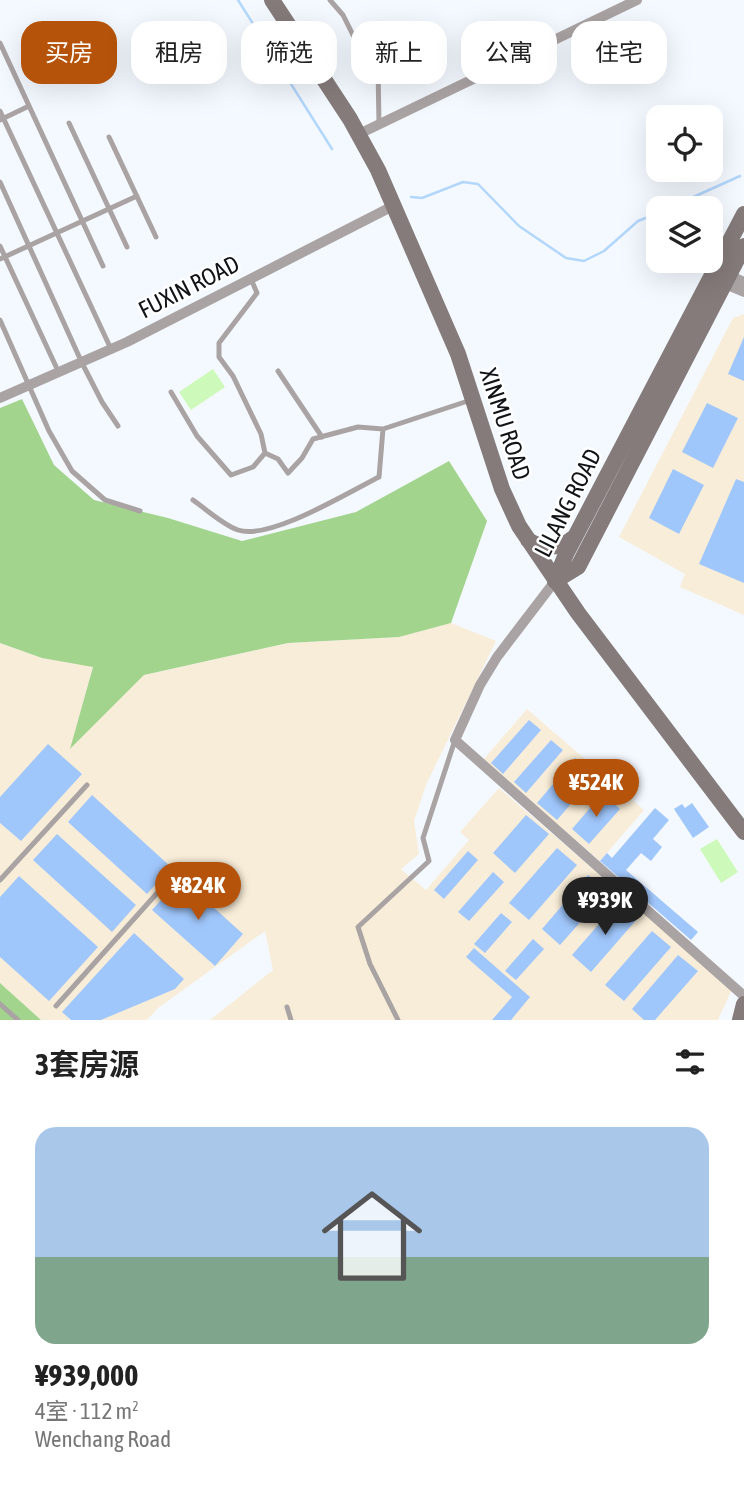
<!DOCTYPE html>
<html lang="zh">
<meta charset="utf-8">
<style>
:root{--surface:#fff;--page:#f6f6f6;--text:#222;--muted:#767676;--accent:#b45309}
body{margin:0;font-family:"Asap Condensed","Noto Sans SC",sans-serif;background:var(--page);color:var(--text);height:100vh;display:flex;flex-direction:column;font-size:26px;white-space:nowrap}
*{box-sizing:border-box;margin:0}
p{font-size:23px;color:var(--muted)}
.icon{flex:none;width:38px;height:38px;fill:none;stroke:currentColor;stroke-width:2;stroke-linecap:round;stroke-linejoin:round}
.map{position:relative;height:1020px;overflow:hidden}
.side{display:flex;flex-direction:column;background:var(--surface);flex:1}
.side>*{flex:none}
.hud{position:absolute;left:21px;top:21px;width:704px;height:63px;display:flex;gap:14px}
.buttons{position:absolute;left:646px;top:105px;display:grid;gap:14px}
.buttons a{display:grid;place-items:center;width:77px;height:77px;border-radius:14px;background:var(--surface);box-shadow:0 7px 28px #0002;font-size:35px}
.price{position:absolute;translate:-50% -60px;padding:0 16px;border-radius:24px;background:var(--accent);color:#fff;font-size:23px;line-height:46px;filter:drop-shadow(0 2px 4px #0008)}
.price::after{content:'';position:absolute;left:50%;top:42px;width:21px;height:16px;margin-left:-10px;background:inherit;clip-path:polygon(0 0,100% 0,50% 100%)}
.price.current{background:#222;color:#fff}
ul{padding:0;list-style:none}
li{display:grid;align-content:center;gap:14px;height:371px;padding:0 35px}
li span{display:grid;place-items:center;height:217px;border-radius:21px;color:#555}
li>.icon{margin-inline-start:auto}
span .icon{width:126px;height:126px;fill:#fffc;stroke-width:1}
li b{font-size:30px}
h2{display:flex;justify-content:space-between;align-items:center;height:84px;padding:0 35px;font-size:30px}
.tag{padding:0 24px;border-radius:21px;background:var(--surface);box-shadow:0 7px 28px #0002;font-size:24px;line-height:63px}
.tag.current{background:var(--accent);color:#fff}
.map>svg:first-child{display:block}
</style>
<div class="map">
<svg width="744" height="1020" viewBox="0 0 744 1020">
<rect width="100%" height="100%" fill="#f4f9ff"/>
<path fill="#f8edd8" d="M744,314V615L680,587L685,574L619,537L733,318Z
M451,623L496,641L426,785L414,821L419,854L401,869L426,890L469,840L460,832L499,788L732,989L718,1020H210L273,970L265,931L158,1008L147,1020H41L0,983V643L42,658L93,666L71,748L144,675L288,643L399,637Z
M527,709L644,810L600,861L483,760Z"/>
<path fill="#cdf9ba" d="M213,369L225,387L191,410L179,392Z
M717,839L738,872L721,883L700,849Z"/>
<path fill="#a3d48e" d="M22,399L54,465L94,500L168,518L242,541L356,512L449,461L487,521L451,623L399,637L288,643L144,675L70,749L93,667L42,658L0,643V408Z
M0,983L41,1020H0Z"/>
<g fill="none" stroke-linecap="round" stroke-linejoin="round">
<path stroke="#b3d7fc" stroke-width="2.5" d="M238,0L332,149
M411,197L422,198L463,182L478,184L519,226L566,258L584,261L604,251L638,221L658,213
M669,208L740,176"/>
</g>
<path fill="#a0c7fc" d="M744,337V381L728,374Z
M707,403L738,418L713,468L682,452Z
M673,469L704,485L679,534L649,518Z
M736,479L744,482V583L699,564Z
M529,720L541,730L503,774L491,763Z
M551,740L563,750L526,793L514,782Z
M48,744L82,774L21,841L0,823V797Z
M575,758L595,776L557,820L537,803Z
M603,793L620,809L589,844L572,829Z
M92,795L171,867L147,894L68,822Z
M692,803L709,827L693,838L674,809L682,804L685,808Z
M655,808L669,820L653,839L662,847L651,861L641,853L626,870L698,932L691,940L600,861L607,853L612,858Z
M526,815L549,834L515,873L493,853Z
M57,834L136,905L112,932L33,860Z
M557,848L577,865L529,920L509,903Z
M468,851L478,860L444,899L434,890Z
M493,872L504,882L469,921L458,912Z
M588,875L608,891L560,945L542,929Z
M19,876L98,947L49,1001L0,957V897Z
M181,878L243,934L215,966L152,910Z
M619,901L638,918L591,972L572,955Z
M501,913L512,922L485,953L474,944Z
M652,931L671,947L624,1001L605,985Z
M134,933L184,979L175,989L101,1020H71L62,1012Z
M533,939L544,949L516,980L505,971Z
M474,948L530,997L511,1020H492L512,997L466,957Z
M678,955L698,971L655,1020H644L632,1009Z"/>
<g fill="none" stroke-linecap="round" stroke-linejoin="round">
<path stroke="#aaa3a3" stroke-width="5" d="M330,0L343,15L357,43L378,68L379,124
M0,43L103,266
M0,111L111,349
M0,120L29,106
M69,123L127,247
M109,137L156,237
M0,182L82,363L102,402L118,426
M0,246L59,373
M0,259L137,196
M251,279L257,293L219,343V357L233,376L261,434L265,453
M0,320L49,431L72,471L105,500L140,511
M278,371L322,437
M171,392L197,436L231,475L253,467L265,453L278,459L288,473L302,458L313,439L358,427L383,429
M193,500C206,509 223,525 238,530C269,541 349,492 379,477L383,429L471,400
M0,880L87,785
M0,1004L18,1020
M56,1006L176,872
M287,1007L291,1020
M398,1020L370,964L358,927L429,861L423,838L455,740"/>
<path stroke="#aaa3a3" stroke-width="10" d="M359,134L637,0
M724,273L744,282
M720,282L744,292
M0,398L127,342L393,206
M555,581L497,657L480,685L455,740L744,996"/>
<path stroke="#847b7a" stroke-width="16" d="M272,0L350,119L378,170L458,354L502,489L519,526L578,613L744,832
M528,540C543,549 559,550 573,538
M555,581L566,554L744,214
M555,581L578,567L744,246
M740,1020L744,1004"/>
</g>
<g text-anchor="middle" stroke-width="5" stroke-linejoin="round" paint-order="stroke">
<g font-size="24" fill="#111317" stroke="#fff">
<text transform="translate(189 287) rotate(-27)" y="8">FUXIN ROAD</text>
<text transform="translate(505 424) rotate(72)" y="8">XINMU ROAD</text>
<text transform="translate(568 503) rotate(-63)" y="8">LILANG ROAD</text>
</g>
</g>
</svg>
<div class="buttons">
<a><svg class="icon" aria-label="locate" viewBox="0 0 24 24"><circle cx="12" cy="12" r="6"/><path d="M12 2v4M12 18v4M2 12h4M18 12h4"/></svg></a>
<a><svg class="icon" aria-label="layers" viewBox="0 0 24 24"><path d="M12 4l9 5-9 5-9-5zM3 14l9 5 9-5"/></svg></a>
</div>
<b class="price" style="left:596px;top:819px">¥524K</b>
<b class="price" style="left:198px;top:922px">¥824K</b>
<b class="price current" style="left:605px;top:937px">¥939K</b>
<div class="hud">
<a class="tag current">买房</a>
<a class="tag">租房</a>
<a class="tag">筛选</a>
<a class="tag">新上</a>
<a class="tag">公寓</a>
<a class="tag">住宅</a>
</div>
</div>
<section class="side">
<h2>3套房源<svg class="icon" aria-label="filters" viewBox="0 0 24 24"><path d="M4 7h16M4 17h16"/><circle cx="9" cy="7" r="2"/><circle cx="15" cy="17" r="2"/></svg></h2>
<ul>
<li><span style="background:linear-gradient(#a9c7e8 60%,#7fa58c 0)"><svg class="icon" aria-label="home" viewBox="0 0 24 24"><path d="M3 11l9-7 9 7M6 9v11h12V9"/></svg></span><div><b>¥939,000</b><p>4室 · 112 m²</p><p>Wenchang Road</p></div></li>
</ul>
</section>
